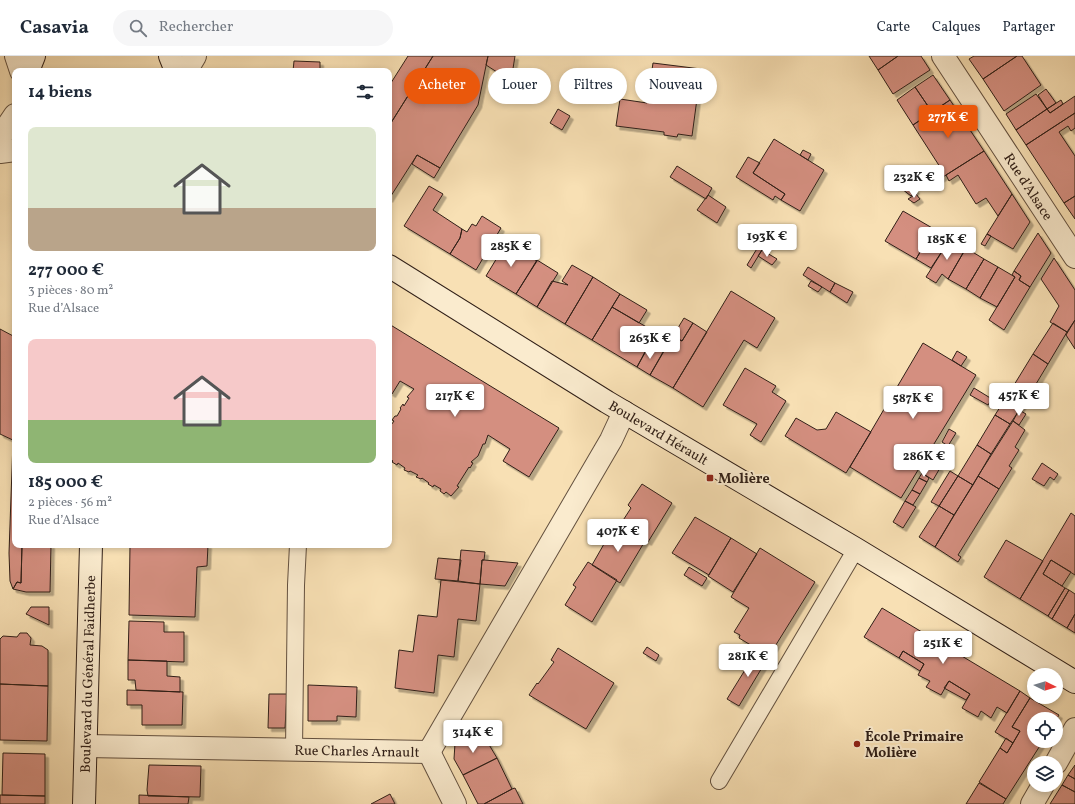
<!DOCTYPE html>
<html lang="fr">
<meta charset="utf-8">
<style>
:root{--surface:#fff;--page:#f6f6f7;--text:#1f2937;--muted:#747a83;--line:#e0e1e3;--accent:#ea580c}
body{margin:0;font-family:Vollkorn,serif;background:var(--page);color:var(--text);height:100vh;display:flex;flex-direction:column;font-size:15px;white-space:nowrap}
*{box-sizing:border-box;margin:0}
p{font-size:13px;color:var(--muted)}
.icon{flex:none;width:22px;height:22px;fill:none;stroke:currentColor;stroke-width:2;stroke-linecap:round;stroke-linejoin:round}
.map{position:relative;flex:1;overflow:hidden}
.details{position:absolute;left:12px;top:12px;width:380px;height:480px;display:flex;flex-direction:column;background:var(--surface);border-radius:8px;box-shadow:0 2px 6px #0003}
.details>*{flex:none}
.top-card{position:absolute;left:404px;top:12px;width:380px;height:36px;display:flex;gap:8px}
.needle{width:26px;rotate:95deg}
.tools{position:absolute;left:1027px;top:612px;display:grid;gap:8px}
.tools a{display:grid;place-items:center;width:36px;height:36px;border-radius:50%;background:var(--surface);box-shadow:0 2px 6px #0003;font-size:20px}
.price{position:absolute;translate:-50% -34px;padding:0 9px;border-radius:4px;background:#fff;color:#222;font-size:13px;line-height:26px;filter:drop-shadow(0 1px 2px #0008)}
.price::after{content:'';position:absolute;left:50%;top:24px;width:12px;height:9px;margin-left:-6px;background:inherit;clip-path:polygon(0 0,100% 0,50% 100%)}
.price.on{background:var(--accent);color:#fff}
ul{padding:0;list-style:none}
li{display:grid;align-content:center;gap:8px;height:212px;padding:0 16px}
li span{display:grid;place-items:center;height:124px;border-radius:8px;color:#555}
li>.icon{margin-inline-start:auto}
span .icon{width:72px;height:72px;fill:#fffc;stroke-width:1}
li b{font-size:17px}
h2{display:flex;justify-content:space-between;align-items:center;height:48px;padding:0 16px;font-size:17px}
.tag{padding:0 14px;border-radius:18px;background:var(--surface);box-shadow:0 2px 6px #0003;font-size:14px;line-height:36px}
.tag.on{background:var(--accent);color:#fff}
header{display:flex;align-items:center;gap:24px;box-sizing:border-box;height:56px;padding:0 20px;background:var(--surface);border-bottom:1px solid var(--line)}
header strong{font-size:19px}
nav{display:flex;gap:22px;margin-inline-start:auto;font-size:14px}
.search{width:280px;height:36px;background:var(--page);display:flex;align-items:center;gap:10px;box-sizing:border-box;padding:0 14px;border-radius:22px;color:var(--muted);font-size:15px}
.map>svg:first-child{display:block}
</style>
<header>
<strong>Casavia</strong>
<div class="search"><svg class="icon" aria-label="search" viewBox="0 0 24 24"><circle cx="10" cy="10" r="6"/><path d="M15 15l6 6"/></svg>Rechercher</div>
<nav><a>Carte</a><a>Calques</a><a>Partager</a></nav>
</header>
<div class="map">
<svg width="1075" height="748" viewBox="0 0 1075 748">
<defs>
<filter id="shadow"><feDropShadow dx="3.5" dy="3.5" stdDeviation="0" flood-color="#0004"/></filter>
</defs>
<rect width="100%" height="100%" fill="#f8e0b4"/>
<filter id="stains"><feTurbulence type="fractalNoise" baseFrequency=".005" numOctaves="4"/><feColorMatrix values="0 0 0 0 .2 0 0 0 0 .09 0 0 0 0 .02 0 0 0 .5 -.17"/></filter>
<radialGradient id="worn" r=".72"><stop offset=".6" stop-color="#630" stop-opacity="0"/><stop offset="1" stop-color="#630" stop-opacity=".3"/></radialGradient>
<path fill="#d48f80" stroke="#312018" filter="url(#shadow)" d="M408,0H433L389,70V30Z
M433,0H488L478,49L440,112L417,99L389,143V70Z
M488,0H515L511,25L486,9Z
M869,0H898L878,14Z
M898,0H921L930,14L893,38L878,14Z
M974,0H1017L983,23L969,3Z
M1017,0H1022L1041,29L1004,55L983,23Z
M294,5L320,6V15H293Z
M653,7L701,13L692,80L678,78L677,81L664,79V76L616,70L620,43L647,47Z
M933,19L950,44L932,56L915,31Z
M915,31L932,56L913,69L897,44Z
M1046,33L1056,47L1047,53L1038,39Z
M1036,38L1047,53L1016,74L1006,58Z
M1075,40V57L1026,89L1016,74L1047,53L1050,57Z
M950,44L984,95L935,126L930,118L940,111L913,69Z
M1061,44L1063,48L1050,57L1047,53Z
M558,53L570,60L562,74L550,67Z
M1075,57V72L1071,75L1068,70L1059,76L1075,100V140L1064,147L1026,89Z
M774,83L824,114L800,155L781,144L785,138L753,117Z
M803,94L811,98L808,104L800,99Z
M984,95L1012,138L998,160L986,142L976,148L958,119L949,125L946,119Z
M417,99L440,112L434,122L412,108Z
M748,101L760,107L753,117L785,138L781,144L775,140L773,144L736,121Z
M677,110L712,132L706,143L670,121Z
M906,127L916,134L911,140L902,133Z
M429,130L443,138L433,154L462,173L460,182L450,198L404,170Z
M916,138L920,143L914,147L908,143Z
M1012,138L1030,166L1013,193L987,178Z
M708,139L726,151L717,167L697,154Z
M1075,140V163L1064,147Z
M903,155L934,173L916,203L885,185Z
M482,160L501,172L476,214L450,198L460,182L462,173L467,176L472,168L476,170Z
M934,173L950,183L931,212L916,203Z
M1038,177L1051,197L1030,231L1019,224L1021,220L1014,215Z
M987,178L991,180L985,190L981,188Z
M950,183L966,192L948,223L942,218L936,227L926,221Z
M506,187L537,205L516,238L486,220Z
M758,191L762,194L751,212L747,209Z
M966,192L984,203L966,233L948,223Z
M762,194L777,203L772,209L758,200Z
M1054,202L1075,234V264L1067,276L1050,266L1059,250L1041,223Z
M984,203L998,211L980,242L966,233Z
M537,204L558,217L537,251L516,238Z
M572,209L593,221L565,268L537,251L552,225L568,229L562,225Z
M808,211L835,227L830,236L803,219Z
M998,211L1015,221L997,251L980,242Z
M1014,215L1021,220L1019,224L1030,231L1004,274L989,264L1015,221L1012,219Z
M593,221L620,238L592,284L565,268Z
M811,225L822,231L818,236L808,230Z
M835,227L853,236L847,247L830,236Z
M731,235L775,262L757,292L744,284L703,351L673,332Z
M620,238L647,254L639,267L612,251Z
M612,251L650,273L641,288L647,292L637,311L592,284Z
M684,262L693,267L682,285L673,280Z
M1075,264V293L1066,279Z
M693,267L707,276L673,332L650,319L673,280L682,285Z
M1053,267L1067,276L1048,308L1033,298Z
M389,268L559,372L529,421L503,405L510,393L488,379L485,388H483L478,400L471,406L473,407L470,412L469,411L457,430L459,431L451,440L446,436L444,438L440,435L441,433L434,429L433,431L428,428L429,427L422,422L421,423L416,421L418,419L410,415L409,416L404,414L405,412L398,407L397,409L392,406L393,405L389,402V372L394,365L392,364L395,360H397L401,353L400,352L403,348L404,350L409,342L407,341L414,333L400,325L392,338L389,336Z
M0,273L15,281V385L0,378Z
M923,287L976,319L901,442L850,411Z
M650,288L663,296L650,319L637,311Z
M957,295L967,301L961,310L952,304Z
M1033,298L1048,308L1030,338L1014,329Z
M745,312L776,330L772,336L786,345L761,386L750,379L757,368L723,349Z
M1014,329L1030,338L1010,368L995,359Z
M974,332L992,343L988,349L970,339Z
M1019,354L1026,358L1019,369L1013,365Z
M836,356L871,376L846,417L785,380L796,362L817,374L826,373Z
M995,359L1010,368L991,398L977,389Z
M1013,365L1025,374L1015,391L1019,394L1009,410L1012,412L999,433L978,420Z
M949,373L956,377L948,390L942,386Z
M13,385H15V489H22L21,527L17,526L13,533L10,525L9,497Z
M977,389L991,398L973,429L958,420Z
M929,406L940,412L933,424L922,417Z
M1042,407L1058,418L1054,424L1050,421L1044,430L1032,423Z
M950,415L958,420L939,450L931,446Z
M922,417L929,422L927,426L919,422Z
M958,420L973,429L954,459L939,450Z
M978,420L999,433L958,499L961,501L958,506L935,491Z
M919,422L927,426L920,438L912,434Z
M642,428L672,447L648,486L620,469L631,452L628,449Z
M912,434L920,438L913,449L905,445Z
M905,445L916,451L903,472L893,466Z
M939,450L954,459L935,491L919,481Z
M1071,457L1075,460V519L1051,504L1043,518L1065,532L1048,560L1020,543Z
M695,461L731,482L709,519L672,497Z
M616,467L645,485L620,527L592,509Z
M731,482L757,498L733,536L708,520Z
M1006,484L1043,505L1020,543L984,521Z
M22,489H51L50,536H26L13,533L17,526L21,527Z
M130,489H208L207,510L197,511L195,561L129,559Z
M760,492L815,526L769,600L739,582L740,579L734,576L749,552L731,541Z
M461,494L485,496L484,504H482L480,528L458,525Z
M438,502L461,504L458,525L435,523Z
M482,504H484L518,507L505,530L480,528Z
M1051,504L1071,516L1062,530L1043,518Z
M588,506L617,524L592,566L565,549L576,531L573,529Z
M689,511L707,522L702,530L684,519Z
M441,524L480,528L476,565L458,563L454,601L438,599L434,637L395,632L399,594L413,596L418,559L437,561Z
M1065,532L1069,534L1052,563L1048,560Z
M1069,534L1075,538V558L1067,572L1052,563Z
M31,551H49V569L26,558Z
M882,552L1020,635L1007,657L997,651L991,662L981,655L978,661L962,652L970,638L949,625L941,639L926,631L930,625L918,619L924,608L903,595L899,602L864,581Z
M1075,558V577L1067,572Z
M129,565L164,566V576H184V606L128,604Z
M20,577H27L31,582L30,589L42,590L48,594V630L0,628V583L3,580L17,581Z
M647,591L659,599L656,605L643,597Z
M558,592L614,627L586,673L529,639L537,627L538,628L554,606L551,604Z
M758,593L769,600L739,650L727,643Z
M903,595L924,608L920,615L899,602Z
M128,604L167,605V620L180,621V636L136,634L135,624H128Z
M949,625L970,638L966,644L944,632Z
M0,628L48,630L47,685L0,684Z
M308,629L357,631L356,661L337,660V665H308Z
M127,634L183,636L182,669H142V649H127Z
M1020,635L1030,642L1012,671L1020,675L1013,687L995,676Z
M269,638H287L285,672H268Z
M1030,642L1059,659L1056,664L1034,663V685H1043L1006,743L979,726L1000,692L1007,697L1020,675L1012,671Z
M473,678L488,687L497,702L463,719L454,703L455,687Z
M1006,682L1013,687L1007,697L1000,692Z
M3,697L45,698V740L2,739Z
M497,702L512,733L484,748H478L463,719Z
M149,709L201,710L200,741L148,740L147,734Z
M1075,709V723L1068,719Z
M1068,719L1075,723V736L1062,729Z
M979,727L1006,743L1003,748H966Z
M1062,729L1075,736V748H1050Z
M515,732L523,748H484L512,733Z
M390,738L395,748H371Z
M0,739L45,740V748H0Z
M139,739L189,741L188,748H139Z"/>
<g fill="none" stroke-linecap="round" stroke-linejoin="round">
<g stroke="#63503f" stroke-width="18">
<path id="service" d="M294,693L296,529L298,489
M719,725L856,493"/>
</g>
<g stroke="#63503f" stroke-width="24">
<g id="minor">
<path id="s1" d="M943,0L1075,201"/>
<path d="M186,15L195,0"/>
<path d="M0,81L15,59"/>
<path d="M0,96L15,94"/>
<path id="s2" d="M86,690L429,696L611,384L624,356"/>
<path d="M429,696L455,748"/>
<path d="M1056,707L1075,673"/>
<path d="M1032,748L1043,729"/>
</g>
</g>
<g stroke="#63503f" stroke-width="24">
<path id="tertiary" d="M16,0L21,15"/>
</g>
<g stroke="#312018" stroke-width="24">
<g id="secondary">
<path d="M170,0L176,15"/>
<path d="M28,15L34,0"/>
<path id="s3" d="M389,210L607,346L856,493L1075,626"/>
<path id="s4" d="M84,748L91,489"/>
</g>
</g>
<use href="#service" stroke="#faebce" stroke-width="16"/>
<use href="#minor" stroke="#faebce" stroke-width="22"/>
<use href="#tertiary" stroke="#faebce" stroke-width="22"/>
<use href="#secondary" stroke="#faebce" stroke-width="22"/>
</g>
<g fill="#8f2418" stroke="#faebce" stroke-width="1.5">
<rect x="706" y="418" width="8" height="8" rx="2"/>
<circle cx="857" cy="688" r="4"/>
</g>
<g text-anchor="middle" stroke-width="4" stroke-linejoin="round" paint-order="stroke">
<g font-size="14" fill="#312018" stroke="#faebce">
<text dy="5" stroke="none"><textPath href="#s1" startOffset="156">Rue d’Alsace</textPath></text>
<text dy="5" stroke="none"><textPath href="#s3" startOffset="317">Boulevard Hérault</textPath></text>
<text dy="5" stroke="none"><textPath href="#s4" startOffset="130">Boulevard du Général Faidherbe</textPath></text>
<text dy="5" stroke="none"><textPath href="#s2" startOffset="271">Rue Charles Arnault</textPath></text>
</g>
<g font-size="14" font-weight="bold" fill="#312018" stroke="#faebce" text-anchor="start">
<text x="718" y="427">Molière</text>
<text x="865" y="685">École Primaire<tspan x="865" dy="16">Molière</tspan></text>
</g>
</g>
<rect width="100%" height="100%" filter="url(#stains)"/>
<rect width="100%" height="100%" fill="url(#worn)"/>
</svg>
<div class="tools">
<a><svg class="needle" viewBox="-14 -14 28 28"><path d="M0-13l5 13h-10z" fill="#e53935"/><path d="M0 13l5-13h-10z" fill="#747a83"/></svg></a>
<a><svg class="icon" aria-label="locate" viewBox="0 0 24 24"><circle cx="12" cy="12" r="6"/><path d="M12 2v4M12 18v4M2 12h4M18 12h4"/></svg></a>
<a><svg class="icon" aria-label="layers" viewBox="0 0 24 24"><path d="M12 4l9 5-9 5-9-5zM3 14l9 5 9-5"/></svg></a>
</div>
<b class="price on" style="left:948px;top:83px">277K €</b>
<b class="price" style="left:914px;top:143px">232K €</b>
<b class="price" style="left:767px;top:202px">193K €</b>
<b class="price" style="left:947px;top:205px">185K €</b>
<b class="price" style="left:511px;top:212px">285K €</b>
<b class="price" style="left:650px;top:304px">263K €</b>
<b class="price" style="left:1019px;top:361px">457K €</b>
<b class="price" style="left:455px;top:362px">217K €</b>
<b class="price" style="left:913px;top:364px">587K €</b>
<b class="price" style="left:924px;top:422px">286K €</b>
<b class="price" style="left:618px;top:497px">407K €</b>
<b class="price" style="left:943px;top:609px">251K €</b>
<b class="price" style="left:748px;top:622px">281K €</b>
<b class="price" style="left:473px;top:698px">314K €</b>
<div class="top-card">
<a class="tag on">Acheter</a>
<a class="tag">Louer</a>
<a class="tag">Filtres</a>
<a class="tag">Nouveau</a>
</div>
<section class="details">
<h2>14 biens<svg class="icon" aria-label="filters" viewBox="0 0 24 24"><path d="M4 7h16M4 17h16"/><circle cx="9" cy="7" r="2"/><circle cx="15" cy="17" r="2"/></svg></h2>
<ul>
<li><span style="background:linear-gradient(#dfe7d0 65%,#b9a48a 0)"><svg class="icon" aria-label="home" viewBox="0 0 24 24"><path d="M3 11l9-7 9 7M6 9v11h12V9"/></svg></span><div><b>277 000 €</b><p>3 pièces · 80 m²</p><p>Rue d’Alsace</p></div></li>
<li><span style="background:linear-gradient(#f6c9c9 65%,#8fb573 0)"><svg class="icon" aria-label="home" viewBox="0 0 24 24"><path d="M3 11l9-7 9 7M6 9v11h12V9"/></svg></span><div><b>185 000 €</b><p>2 pièces · 56 m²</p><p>Rue d’Alsace</p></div></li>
</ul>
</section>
</div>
